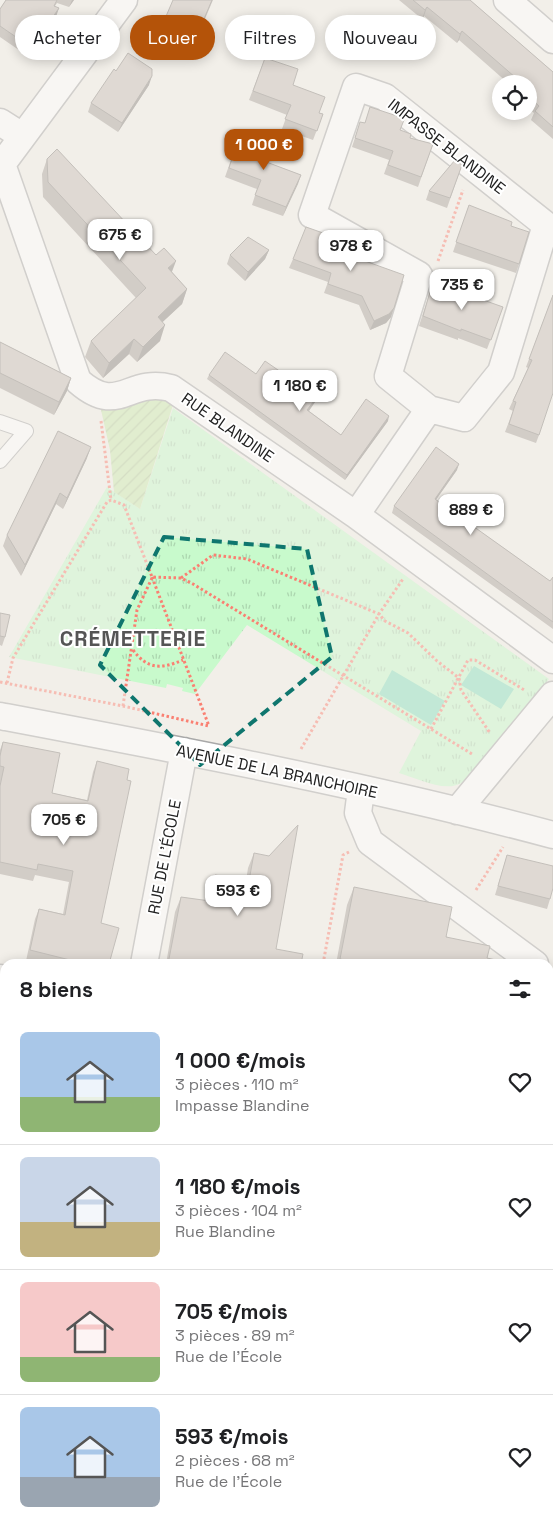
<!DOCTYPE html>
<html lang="fr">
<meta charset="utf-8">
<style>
:root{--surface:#fff;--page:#f6f6f6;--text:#202124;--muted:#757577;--line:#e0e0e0;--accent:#b45309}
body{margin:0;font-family:"Space Grotesk",sans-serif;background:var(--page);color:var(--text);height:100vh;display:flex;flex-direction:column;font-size:19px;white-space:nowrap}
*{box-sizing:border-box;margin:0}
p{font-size:16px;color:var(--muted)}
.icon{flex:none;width:28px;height:28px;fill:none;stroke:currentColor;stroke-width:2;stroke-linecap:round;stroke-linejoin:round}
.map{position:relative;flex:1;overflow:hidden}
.drawer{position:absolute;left:0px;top:959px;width:554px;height:571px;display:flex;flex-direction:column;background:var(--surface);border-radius:15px 15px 0 0;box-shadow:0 2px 12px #0003}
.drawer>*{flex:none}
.guide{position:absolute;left:15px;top:15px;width:524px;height:45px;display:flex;gap:10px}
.controls{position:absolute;left:492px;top:75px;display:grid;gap:10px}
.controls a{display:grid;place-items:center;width:45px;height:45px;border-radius:50%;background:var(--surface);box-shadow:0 2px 12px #0003;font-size:25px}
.price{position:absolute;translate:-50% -42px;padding:0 11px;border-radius:10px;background:#fff;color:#222;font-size:16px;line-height:32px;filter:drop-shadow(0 1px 2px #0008)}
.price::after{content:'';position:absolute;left:50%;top:30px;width:15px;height:11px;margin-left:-8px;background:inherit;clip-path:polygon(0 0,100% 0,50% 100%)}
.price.on{background:var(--accent);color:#fff}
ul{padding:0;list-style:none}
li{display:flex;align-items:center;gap:15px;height:125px;padding:0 20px}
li+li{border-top:1px solid var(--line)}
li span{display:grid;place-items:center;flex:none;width:140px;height:100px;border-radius:8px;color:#555}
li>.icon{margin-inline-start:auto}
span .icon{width:60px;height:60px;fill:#fffc;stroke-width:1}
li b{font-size:21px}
h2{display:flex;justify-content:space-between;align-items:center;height:60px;padding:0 20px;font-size:21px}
.pill{padding:0 18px;border-radius:22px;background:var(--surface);box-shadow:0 2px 12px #0003;font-size:18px;line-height:45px}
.pill.on{background:var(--accent);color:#fff}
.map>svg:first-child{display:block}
</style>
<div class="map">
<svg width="553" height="1529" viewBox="0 0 553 1529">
<defs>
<pattern id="park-tufts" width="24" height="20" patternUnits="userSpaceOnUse" patternTransform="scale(1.25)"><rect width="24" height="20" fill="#c8facc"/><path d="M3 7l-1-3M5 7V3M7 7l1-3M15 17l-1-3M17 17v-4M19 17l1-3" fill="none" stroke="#acd6af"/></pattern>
<pattern id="garden-furrows" width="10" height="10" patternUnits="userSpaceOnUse" patternTransform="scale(1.25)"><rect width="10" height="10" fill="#cdebb0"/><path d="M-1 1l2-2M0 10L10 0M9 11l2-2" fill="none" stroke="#b0c997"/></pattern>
</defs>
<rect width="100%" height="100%" fill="#f2efe9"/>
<path fill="url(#park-tufts)" d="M173,408L549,679L463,782C446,794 417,778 399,773L421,731L247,625L195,694L182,691L183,688L167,684L166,688L9,657L107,487L140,509Z"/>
<path fill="url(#garden-furrows)" d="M151,399H162L173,405L140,509L114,492L110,450L101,410H114Z"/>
<path fill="#88e0be" d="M474,666L514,689L501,709L461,685Z
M392,670L445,701L431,725L379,694Z"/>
<path fill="#aad3df" d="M391,24L395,26L397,34L379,54L369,44L386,25Z"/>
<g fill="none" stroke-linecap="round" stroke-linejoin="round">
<g stroke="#a9a9a9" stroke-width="16">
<path id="lane" d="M0,422L26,431L0,461
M0,1517L5,1511"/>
</g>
<g stroke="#a9a9a9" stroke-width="29">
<path id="street" d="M507,0L553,40
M356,87L385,97L546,225L501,372L464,418L429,409L388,376L419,275L312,215Z
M0,122L22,136
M2,164L78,381C119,417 127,377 171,388L356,515L553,660
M0,167L124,0
M356,515L429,409
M0,716C185,751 371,786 553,835
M361,790L358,813L370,842L535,964
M457,811L553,695
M144,964L184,751
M0,978L5,979
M549,1011L553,1005
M0,1237L5,1238
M549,1286L553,1289
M0,1369L5,1362
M0,1444L5,1447
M113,1525L119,1529
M521,1525L531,1529
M280,1529V1525
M488,1529L490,1525"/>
</g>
<path stroke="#fa8072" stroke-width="3" stroke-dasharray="2.5 2.5" stroke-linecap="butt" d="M438,261L463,190
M101,421L111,500
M152,577L209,726
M181,578L213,555L247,559L379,614L385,621L408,633L437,661L459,678L461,690L490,733
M133,650C148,670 161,669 183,660
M0,682L123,706L209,726
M7,683L13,658L107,502L111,500L124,505L152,577L181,578L193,584L472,754
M123,706L137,610L152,578
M431,729L468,660H475L526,691
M301,749L379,614L403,579
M476,890L503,847
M323,964L343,855L349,852"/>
<use href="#lane" stroke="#fff" stroke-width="14"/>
<use href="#street" stroke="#fff" stroke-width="26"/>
</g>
<path fill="#aba49e" d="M6,0H74L69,7L57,3L55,6L56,17L29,57L0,37V9Z
M173,0H213L202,26L209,30L196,60L158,45L163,31L161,30Z
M399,0H470L553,72V139L531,120L534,113L529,109V84H509L459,40L457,43L424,16L422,19Z
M265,58L293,85L319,113L323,114L313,140L282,129L287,115L249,100Z
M116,71L149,85L118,132L88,112L91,103Z
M360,122L400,130L410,138L433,144L418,187L384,174L389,160L352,147Z
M240,134L261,160L301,175L283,216L252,205L257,189L225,177Z
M47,159L172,272L187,289L182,304L162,322L160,341L137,362L129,354L103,378L85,357L91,341L136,298L43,197L42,174Z
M462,165L447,208L426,200L429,191Z
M469,205L511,226L519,264L516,273L453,252Z
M340,247L351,256L391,317L386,323L370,330L359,305L324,293L328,282L289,268L293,259Z
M269,250L265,259L245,281L227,264L230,255Z
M432,285L503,307L487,349L458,338V340L419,326Z
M553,295L539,435L536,443L505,432L513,411L509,409L528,368L526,367Z
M0,342L71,378L67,391L54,415L0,388Z
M256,374L315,402L309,411L341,435L388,421L345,480L207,379L209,375Z
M87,458L63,509L56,504L21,576L3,546L7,535Z
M457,470L436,500L550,581L553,577V629L392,513L394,506Z
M0,613L5,637L2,646L0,645Z
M3,742L52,793L87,800L93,772L97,761L101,923L109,964H37L26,961L35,919L39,909L63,914L69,882L35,875L33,881L0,874V750Z
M254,853L276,949L301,964H166L175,912L181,897L207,901L209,889L215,875L246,881L248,868Z
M507,855L550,899L547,909L495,895Z
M354,887L487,958L504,964H336L347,905Z
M0,999L5,1000V1040H4L0,1051Z
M0,1161L5,1162V1204L0,1203Z
M553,1212V1244L549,1243Z
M549,1313L553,1316V1353L549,1350Z
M553,1356V1368L549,1365Z
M549,1404L553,1407V1440L549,1437Z
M0,1445L5,1449V1503L0,1504Z
M549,1456L553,1458V1502L549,1501Z
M28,1525H99L104,1529H32V1528Z
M159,1525H244L242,1528L243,1529H164Z
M338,1525H456L454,1529H349Z"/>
<path fill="#8b8681" d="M72,0H74L69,7Z
M427,7L424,16L422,19L425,10Z
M59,8L56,17L29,57L32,48Z
M209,30L206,39L196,60L200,51Z
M462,31L459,40L457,43L460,34Z
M152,76L149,85L118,132L122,123Z
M301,175L298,184L283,216L286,207Z
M269,250L265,259L245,281L248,272Z
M176,261L170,277L168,268Z
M187,289L182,304L152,332L158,317Z
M394,308L391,317L386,323L370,330L374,321Z
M165,325L160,341L137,362L143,347Z
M134,339L129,354L103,378L109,363Z
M71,378L67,391L54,415L59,402Z
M317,397L315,402L306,415L307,410Z
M389,416L388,421L345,480L347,475Z
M91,447L87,458L63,509L67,498Z
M459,464L457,470L432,505L435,499Z
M60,493L56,504L21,576L25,565Z
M553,1062V1066L551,1071L549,1072V1064Z
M549,1148H553V1158H549Z
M4,1492L5,1503L0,1504Z
M238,1525H244L241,1529H237Z"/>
<path fill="#c7bfb8" stroke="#8b8681" d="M6,0H57L54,6L59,8L32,48L0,26V9Z
M173,0H212L201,26L209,30L200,51L162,36L167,23L164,21Z
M413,0H470L553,72V127L535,111L539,106L529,97V84H514L513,82L516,78L462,31L460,34L427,7L425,10Z
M128,53L152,69V76L122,123L91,103L114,69L116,71Z
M265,58L298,69L293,85L325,97L319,113L323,114L317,131L285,119L291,105L253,91Z
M370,107L403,118L404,120L400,130L411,134L410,138L433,144L421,177L388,165L393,151L355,138L360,122L365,123Z
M240,134L267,144L261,160L301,175L286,207L255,195L261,180L229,168Z
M57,149L156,255L164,248L176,261L168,268L187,289L158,317L165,325L143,347L134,339L109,363L91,341L146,288L48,182L47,159Z
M455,160L462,165L450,198L429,191Z
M469,205L512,222L511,226L529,232L519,264L456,242Z
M306,227L343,240L340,247L352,251L351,256L404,275L394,308L389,314L374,321L362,296L328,284L331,273L293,259Z
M248,237L269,250L248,272L230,255Z
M438,284L503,307L491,340L461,329V331L423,316L432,285L437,287Z
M553,295V393L539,435L509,424L516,402L513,401L532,360L529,359Z
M0,342L71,378L59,402L0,373Z
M225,352L256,374L265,361L317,397L307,410L341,435L366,399L389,416L347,475L209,375Z
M58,431L91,447L67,498L60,493L25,565L7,535Z
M436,447L459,464L435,499L550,581L553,577V622L394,506Z
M0,613L10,615L5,637L0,636Z
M3,742L60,753L52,793L88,801L97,761L129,769L127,780L131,781L101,923L119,928L109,964H86L30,950L39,909L65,915L73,871L38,864L37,870L0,862V786L4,767L0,766V756Z
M298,825L276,949L303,954L301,964H168L181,897L210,901L215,875L249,881L254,853L269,856Z
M507,855L553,866V888L550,899L498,886Z
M354,887L452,907L446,937L490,946L487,958L505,962L504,964H363L340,959Z
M0,999L5,1000V1036L3,1042L0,1041Z
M553,1037V1062L549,1064V1043Z
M549,1124L553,1125V1148H549Z
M0,1161L5,1162V1186L0,1184Z
M0,1259L5,1260L0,1281Z
M549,1313L553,1316V1343L549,1340Z
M549,1404L553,1407V1434L549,1431Z
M0,1445L5,1449L4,1492L0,1489Z
M549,1456L553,1458V1489L549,1487Z
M38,1525H99L104,1529H43Z
M191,1525H238L243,1529H196Z
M379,1525H456L454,1529H391Z"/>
<path d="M0 0H553V1529H0ZM164,537L307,549L332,657L200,765L100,665Z" fill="#f2efe9" fill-opacity=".55" fill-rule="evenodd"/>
<path fill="none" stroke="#0f766e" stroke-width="4" stroke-dasharray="10 6" stroke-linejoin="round" d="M164,537L307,549L332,657L200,765L100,665Z"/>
<g text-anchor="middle" stroke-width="4" stroke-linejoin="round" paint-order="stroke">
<g font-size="16" fill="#222" stroke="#fff">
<text transform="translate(447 146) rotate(38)" y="6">IMPASSE BLANDINE</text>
<text transform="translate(228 427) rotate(35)" y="6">RUE BLANDINE</text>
<text transform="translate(277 771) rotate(12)" y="6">AVENUE DE LA BRANCHOIRE</text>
<text transform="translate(164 857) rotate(-79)" y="6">RUE DE L'ÉCOLE</text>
</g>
<g font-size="21" font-weight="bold" letter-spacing="1" fill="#555" stroke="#fff">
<text x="133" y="646">CRÉMETTERIE</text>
</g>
</g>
</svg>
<div class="controls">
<a><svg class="icon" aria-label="locate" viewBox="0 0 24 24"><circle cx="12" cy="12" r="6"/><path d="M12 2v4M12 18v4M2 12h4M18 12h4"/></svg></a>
</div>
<b class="price on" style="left:264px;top:171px">1 000 €</b>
<b class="price" style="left:120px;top:261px">675 €</b>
<b class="price" style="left:351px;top:272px">978 €</b>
<b class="price" style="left:462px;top:311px">735 €</b>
<b class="price" style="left:300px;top:412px">1 180 €</b>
<b class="price" style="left:471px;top:536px">889 €</b>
<b class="price" style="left:64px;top:846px">705 €</b>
<b class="price" style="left:238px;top:917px">593 €</b>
<div class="guide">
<a class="pill">Acheter</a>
<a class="pill on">Louer</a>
<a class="pill">Filtres</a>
<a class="pill">Nouveau</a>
</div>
<section class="drawer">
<h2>8 biens<svg class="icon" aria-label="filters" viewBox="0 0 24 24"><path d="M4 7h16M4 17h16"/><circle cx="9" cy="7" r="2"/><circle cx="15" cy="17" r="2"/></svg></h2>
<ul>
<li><span style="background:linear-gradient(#a9c7e8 65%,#8fb573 0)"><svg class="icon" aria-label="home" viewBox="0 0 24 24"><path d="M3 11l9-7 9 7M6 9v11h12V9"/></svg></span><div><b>1 000 €/mois</b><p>3 pièces · 110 m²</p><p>Impasse Blandine</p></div><svg class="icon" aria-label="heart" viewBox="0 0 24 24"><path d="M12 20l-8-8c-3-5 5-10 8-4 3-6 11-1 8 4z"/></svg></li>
<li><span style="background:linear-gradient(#c9d6e8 65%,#c2b280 0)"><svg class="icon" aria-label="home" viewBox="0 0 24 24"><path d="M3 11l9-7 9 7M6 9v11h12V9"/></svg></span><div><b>1 180 €/mois</b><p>3 pièces · 104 m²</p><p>Rue Blandine</p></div><svg class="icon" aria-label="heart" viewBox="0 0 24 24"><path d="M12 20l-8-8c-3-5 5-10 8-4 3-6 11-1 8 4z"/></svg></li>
<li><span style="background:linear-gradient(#f6c9c9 75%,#8fb573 0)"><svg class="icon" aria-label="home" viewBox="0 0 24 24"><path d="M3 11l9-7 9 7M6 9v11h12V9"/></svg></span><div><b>705 €/mois</b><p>3 pièces · 89 m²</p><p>Rue de l'École</p></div><svg class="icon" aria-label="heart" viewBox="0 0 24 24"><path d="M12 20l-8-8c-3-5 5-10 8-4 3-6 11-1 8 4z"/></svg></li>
<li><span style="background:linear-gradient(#a9c7e8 70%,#9aa5b1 0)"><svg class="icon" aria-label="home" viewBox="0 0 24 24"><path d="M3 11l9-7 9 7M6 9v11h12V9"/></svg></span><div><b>593 €/mois</b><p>2 pièces · 68 m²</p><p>Rue de l'École</p></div><svg class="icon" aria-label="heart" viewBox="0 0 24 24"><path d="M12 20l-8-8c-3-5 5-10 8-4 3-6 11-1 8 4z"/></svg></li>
</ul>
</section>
</div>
